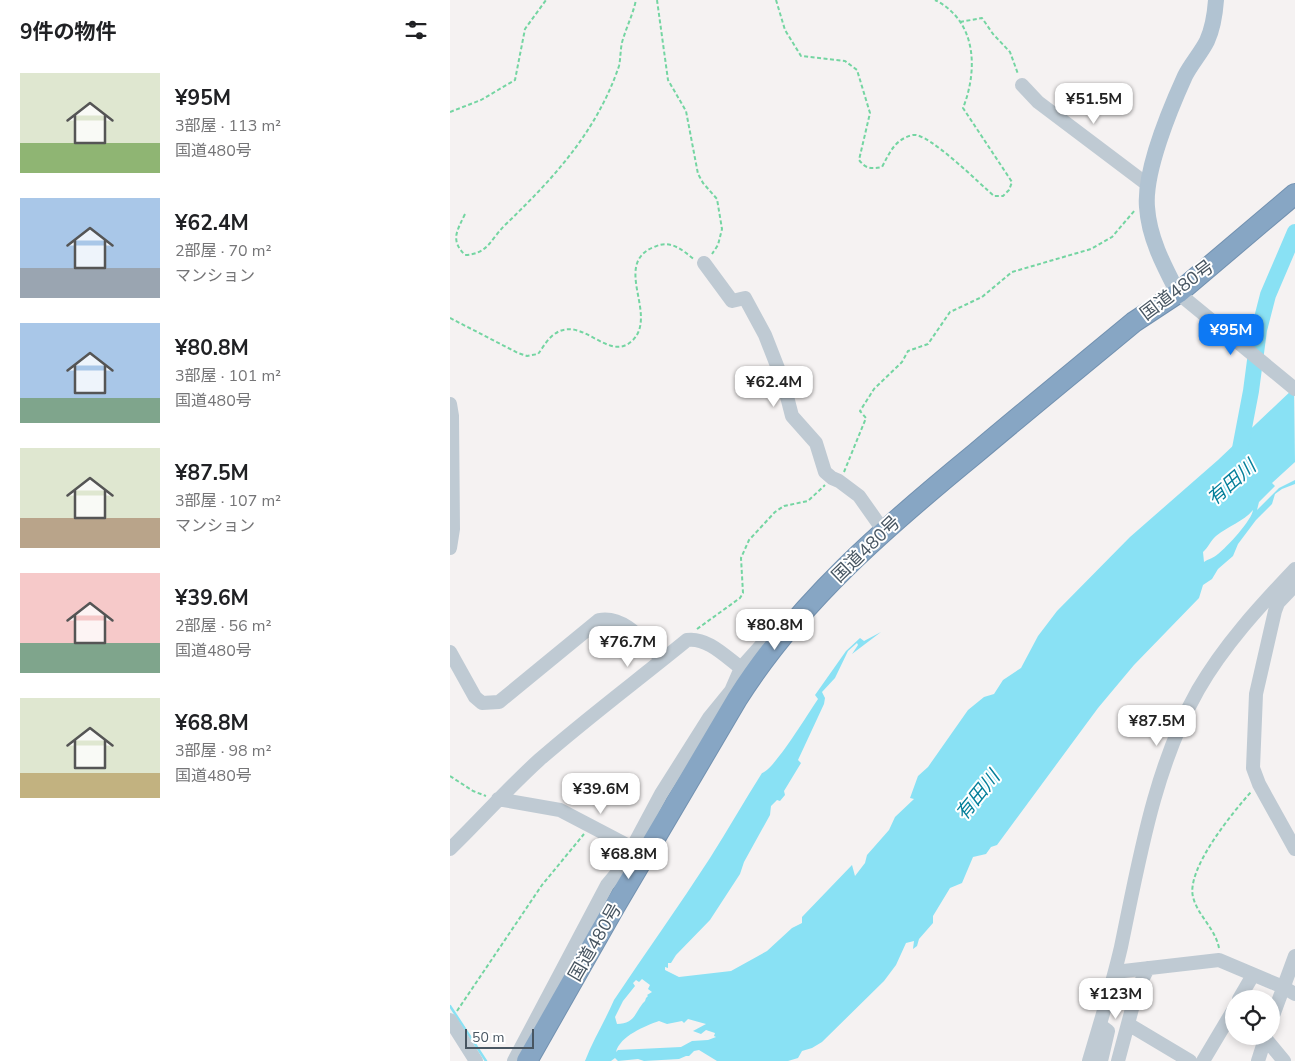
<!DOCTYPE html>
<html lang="ja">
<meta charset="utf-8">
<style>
:root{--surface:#fff;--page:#f6f6f6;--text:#202124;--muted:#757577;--accent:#0d79f4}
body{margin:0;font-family:"Nunito Sans","Noto Sans JP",sans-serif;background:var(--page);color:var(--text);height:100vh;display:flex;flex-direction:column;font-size:19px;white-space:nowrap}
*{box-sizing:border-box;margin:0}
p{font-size:16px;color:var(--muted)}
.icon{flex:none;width:28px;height:28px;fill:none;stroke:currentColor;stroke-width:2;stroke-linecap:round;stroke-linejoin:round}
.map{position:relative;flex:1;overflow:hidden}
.side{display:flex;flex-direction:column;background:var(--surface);width:450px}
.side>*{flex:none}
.fabs{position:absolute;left:775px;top:990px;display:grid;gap:10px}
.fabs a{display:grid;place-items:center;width:55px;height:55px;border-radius:50%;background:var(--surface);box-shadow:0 2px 8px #0003;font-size:25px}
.scale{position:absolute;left:15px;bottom:12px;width:69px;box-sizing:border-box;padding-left:5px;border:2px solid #485662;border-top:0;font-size:14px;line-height:18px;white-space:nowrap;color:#485662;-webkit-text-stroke:4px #fff;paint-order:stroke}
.price{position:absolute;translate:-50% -42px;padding:0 11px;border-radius:10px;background:#fff;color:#222;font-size:16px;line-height:32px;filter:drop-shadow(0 1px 2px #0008)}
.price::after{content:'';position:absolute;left:50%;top:30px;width:15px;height:11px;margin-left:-8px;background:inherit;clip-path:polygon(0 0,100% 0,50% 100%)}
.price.selected{background:var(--accent);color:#fff}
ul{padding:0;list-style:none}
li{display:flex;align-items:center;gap:15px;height:125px;padding:0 20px}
li span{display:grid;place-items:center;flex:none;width:140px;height:100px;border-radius:0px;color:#555}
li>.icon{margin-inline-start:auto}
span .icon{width:60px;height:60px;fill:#fffc;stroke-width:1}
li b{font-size:21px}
h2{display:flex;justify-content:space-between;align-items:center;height:60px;padding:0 20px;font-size:21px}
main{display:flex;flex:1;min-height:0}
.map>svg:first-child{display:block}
</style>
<main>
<section class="side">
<h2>9件の物件<svg class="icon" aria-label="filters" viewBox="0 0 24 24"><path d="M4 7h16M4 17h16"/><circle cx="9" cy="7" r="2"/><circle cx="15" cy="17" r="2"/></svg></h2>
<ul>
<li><span style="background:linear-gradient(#dfe7d0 70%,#8fb573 0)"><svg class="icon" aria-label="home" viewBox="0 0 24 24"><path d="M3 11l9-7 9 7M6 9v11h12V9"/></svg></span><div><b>¥95M</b><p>3部屋 · 113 m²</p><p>国道480号</p></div></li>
<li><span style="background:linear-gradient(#a9c7e8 70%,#9aa5b1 0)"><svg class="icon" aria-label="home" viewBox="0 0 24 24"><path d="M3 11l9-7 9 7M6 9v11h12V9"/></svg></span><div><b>¥62.4M</b><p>2部屋 · 70 m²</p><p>マンション</p></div></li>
<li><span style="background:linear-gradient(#a9c7e8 75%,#7fa58c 0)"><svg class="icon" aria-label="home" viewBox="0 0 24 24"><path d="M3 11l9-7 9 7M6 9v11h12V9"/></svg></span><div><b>¥80.8M</b><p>3部屋 · 101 m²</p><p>国道480号</p></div></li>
<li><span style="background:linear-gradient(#dfe7d0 70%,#b9a48a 0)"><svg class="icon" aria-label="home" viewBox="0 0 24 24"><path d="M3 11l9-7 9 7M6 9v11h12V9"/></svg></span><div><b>¥87.5M</b><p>3部屋 · 107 m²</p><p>マンション</p></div></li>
<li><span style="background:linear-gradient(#f6c9c9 70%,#7fa58c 0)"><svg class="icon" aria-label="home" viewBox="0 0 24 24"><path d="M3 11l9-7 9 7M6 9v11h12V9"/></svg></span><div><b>¥39.6M</b><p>2部屋 · 56 m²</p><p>国道480号</p></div></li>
<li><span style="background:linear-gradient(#dfe7d0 75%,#c2b280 0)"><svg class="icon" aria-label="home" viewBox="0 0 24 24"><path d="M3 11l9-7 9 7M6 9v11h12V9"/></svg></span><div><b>¥68.8M</b><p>3部屋 · 98 m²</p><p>国道480号</p></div></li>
</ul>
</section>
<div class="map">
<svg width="845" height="1061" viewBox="0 0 845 1061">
<rect width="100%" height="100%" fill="#f5f2f2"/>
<path fill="#89e1f4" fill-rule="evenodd" d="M844,388L845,462L822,483L825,486L809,502L807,510L829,488L845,480V484L832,489L825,494L822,504L806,520L788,544L783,556L768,569L762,579L753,585L749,598L684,665L648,708L547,845L541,847L536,854L523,857L512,883L500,888L483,916V923L469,939L467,946L463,949L464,941L456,943L446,965L434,981L372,1042L362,1048L352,1051L348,1058L338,1061H267L249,1050L244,1051L239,1056H236L229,1059L194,1061L188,1059L168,1061L165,1058L161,1061H135C143,1040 155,1021 164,1000C196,952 229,906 260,858C278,830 294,801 312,773C324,770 359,712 368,699L365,695L396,651L410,638L414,641L431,632L402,654L408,645L407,643L398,651L385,678L372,692L375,698L374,704L348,760L351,763L334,791L335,795L330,801L327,800L321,806L320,815L294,862L290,874L260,920L226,955L221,963H218V968L215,967V970L229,977L281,971L317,951L342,928L352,923V917L402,865L405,876L415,863L417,855L439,830L445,817L464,799L460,798L468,776L478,767L518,710L534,697L544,694L553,680L571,668L588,636L607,611L680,537L768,460ZM803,510C802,520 777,547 768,554C764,558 758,559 754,562L753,552C759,547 760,541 766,536C778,526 793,522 803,510ZM192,979L200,985L198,989L202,992L197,995L198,996L196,998L195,1001C184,1012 187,1023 167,1024L165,1017L173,1001L185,986L183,983L186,980L189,982ZM238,1019L256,1024L243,1031L251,1034L256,1030L265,1033L264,1036L266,1037L258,1040L242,1041L231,1047L168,1050L166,1052C170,1036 195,1026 209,1021L217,1024L232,1021L234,1023Z"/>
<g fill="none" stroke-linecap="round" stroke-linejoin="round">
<path stroke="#89e1f4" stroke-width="2.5" d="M0,1006L36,1061"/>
<path stroke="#89e1f4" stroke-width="16" d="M788,459L801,391L809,330L818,295L845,232"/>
<g stroke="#7291b0" stroke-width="22">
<path id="highway" d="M77,1061L165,906L287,699C348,602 438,525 526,453C578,409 631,366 684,322L728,293L845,194"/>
</g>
<path stroke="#74d5a2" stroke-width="2" stroke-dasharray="4 2.5" stroke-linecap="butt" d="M207,0L218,80L236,111L248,174L253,183L267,199L272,229L268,245L262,254
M326,0L335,30L351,56L395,61L407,70L420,113L409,160C416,169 421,169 432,167C440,152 445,139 463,135C478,132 531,185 544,196H553L559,190L562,182L513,108C528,70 527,21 485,0
M510,22L532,18L543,34L560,52L568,74
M0,112L31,100L65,80L75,29L96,0
M15,214C7,231 0,240 15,255C38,254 40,240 55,225C104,178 147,131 169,66C171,57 170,48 173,39C177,26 183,14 186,0
M0,318L68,353L77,356L88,354C92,349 96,341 102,336C131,311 158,365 183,340C208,314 162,264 204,247C221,239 232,250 245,260
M394,472L416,418L410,411L424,389L452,362L458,351L478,344L500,312L532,297L562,272L641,249L662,237L685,210
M247,629L290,598L293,593L291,558L299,540L325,512L334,506L358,501L375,485
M0,776L23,791L36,796
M769,948C765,928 748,916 743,897C736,869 783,812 801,792
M7,1011L92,885L134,834"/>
<path stroke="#bfcad3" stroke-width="14" d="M572,85L588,102L698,185
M254,263L282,301L295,298L315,335L333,381L342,416L366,443L375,472L382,478L389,481L409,496L433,530
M728,293L845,389
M0,404L2,416L3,529L0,548
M845,585L828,603L825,611L806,694L803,768L809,784L845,849
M0,652L25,697L32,703L49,702L149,620C175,615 195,643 212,659
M291,668L334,620
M48,799L110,810L173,843L168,863
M0,849C30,820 58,788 89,760C137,718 188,680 237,640C257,637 275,656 291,668L281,691L286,699
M665,972L769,960L833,987L845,994
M789,999L803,975
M0,1020L26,1061
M821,1021L845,956
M678,1024L740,1061
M650,1025L658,1031L651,1061
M815,1038L834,1061
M64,1061L157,885L172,867L211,794L259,718L281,691
M639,1061C650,1023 662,986 671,947C689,861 704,768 748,690C774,645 809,607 845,569
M668,1061L687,990L698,968
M753,1061L784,1009
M808,1061L816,1036"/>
<path stroke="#b1c3d2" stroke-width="16" d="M728,293C714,266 699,238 697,207C694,172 720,109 735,76C741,64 751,53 757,41C763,28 765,14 766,0"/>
<use href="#highway" stroke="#87a6c4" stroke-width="20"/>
</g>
<g text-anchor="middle" stroke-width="4" stroke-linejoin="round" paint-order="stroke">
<g font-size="18" fill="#485662" stroke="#fff">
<text transform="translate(727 290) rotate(-37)" y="6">国道480号</text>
<text transform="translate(416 549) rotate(-44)" y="6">国道480号</text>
<text transform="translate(145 942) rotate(-60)" y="6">国道480号</text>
</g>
<g font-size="19" font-style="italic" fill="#047f9a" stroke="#fff">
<text transform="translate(781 482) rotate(-41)" y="7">有田川</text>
<text transform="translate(527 795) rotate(-51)" y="7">有田川</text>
</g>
</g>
</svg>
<div class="fabs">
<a><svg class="icon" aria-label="locate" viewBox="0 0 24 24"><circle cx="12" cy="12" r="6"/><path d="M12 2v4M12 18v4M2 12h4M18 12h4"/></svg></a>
</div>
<div class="scale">50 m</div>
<b class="price" style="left:644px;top:125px">¥51.5M</b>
<b class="price selected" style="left:781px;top:356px">¥95M</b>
<b class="price" style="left:324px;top:408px">¥62.4M</b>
<b class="price" style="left:325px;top:651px">¥80.8M</b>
<b class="price" style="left:178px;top:668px">¥76.7M</b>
<b class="price" style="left:707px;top:747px">¥87.5M</b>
<b class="price" style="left:151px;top:815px">¥39.6M</b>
<b class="price" style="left:179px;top:880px">¥68.8M</b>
<b class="price" style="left:666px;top:1020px">¥123M</b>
</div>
</main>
